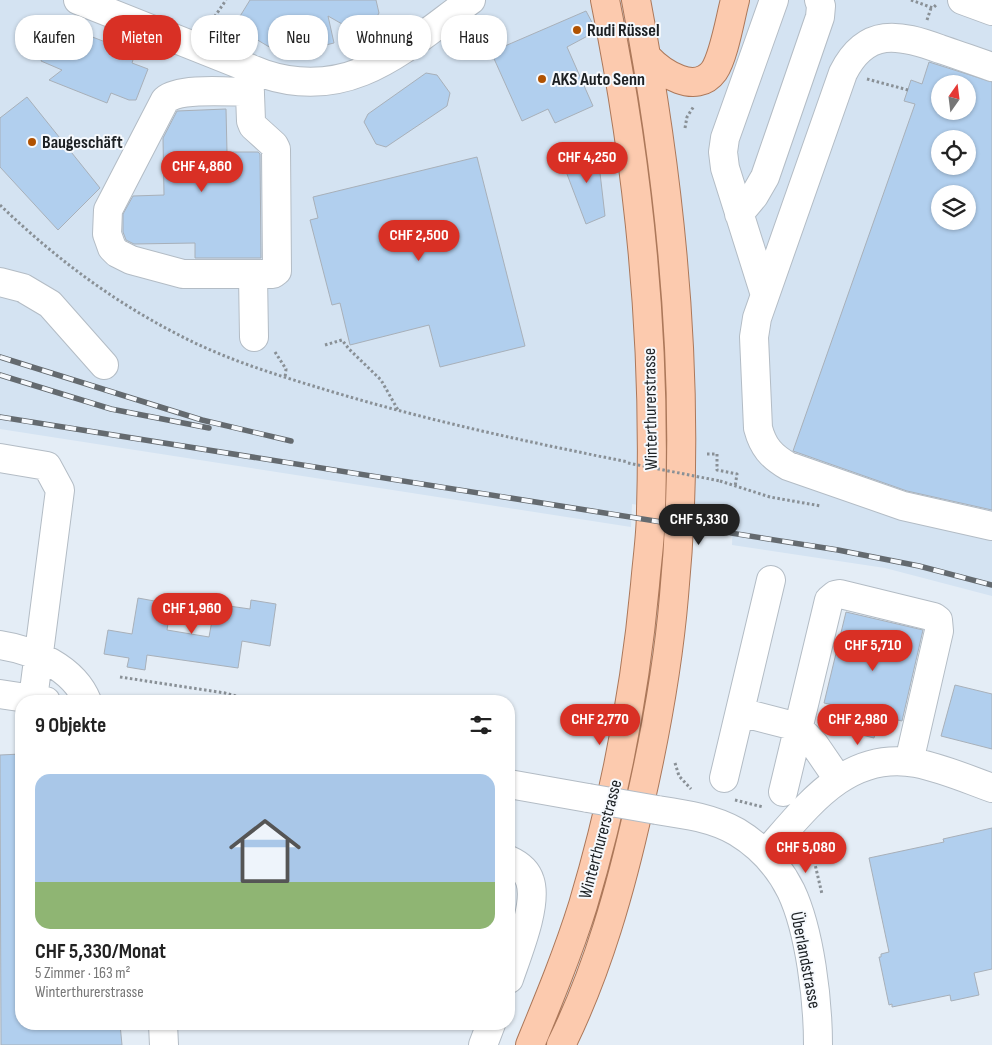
<!DOCTYPE html>
<html lang="de">
<meta charset="utf-8">
<style>
:root{--surface:#fff;--page:#f2f2f2;--text:#222;--muted:#767676;--line:#e0e0e0;--accent:#d93025}
body{margin:0;font-family:"Sofia Sans Condensed",sans-serif;background:var(--page);color:var(--text);height:100vh;display:flex;flex-direction:column;font-size:19px;white-space:nowrap}
*{box-sizing:border-box;margin:0}
p{font-size:16px;color:var(--muted)}
.icon{flex:none;width:28px;height:28px;fill:none;stroke:currentColor;stroke-width:2;stroke-linecap:round;stroke-linejoin:round}
.map{position:relative;flex:1;overflow:hidden}
.panel{position:absolute;left:15px;top:695px;width:500px;height:335px;display:flex;flex-direction:column;background:var(--surface);border-radius:20px;box-shadow:0 1px 4px #0004}
.panel>*{flex:none}
.guide{position:absolute;left:15px;top:15px;width:500px;height:45px;display:flex;gap:10px}
.needle{width:32px;rotate:14deg}
.buttons{position:absolute;left:931px;top:75px;display:grid;gap:10px}
.buttons a{display:grid;place-items:center;width:45px;height:45px;border-radius:50%;background:var(--surface);box-shadow:0 1px 4px #0004;font-size:25px}
.price{position:absolute;translate:-50% -42px;padding:0 11px;border-radius:18px;background:var(--accent);color:#fff;font-size:16px;line-height:32px;filter:drop-shadow(0 1px 2px #0008)}
.price::after{content:'';position:absolute;left:50%;top:30px;width:15px;height:11px;margin-left:-8px;background:inherit;clip-path:polygon(0 0,100% 0,50% 100%)}
.price.on{background:#222;color:#fff}
ul{padding:0;list-style:none}
li{display:grid;align-content:center;gap:10px;height:265px;padding:0 20px}
li+li{border-top:1px solid var(--line)}
li span{display:grid;place-items:center;height:155px;border-radius:15px;color:#555}
li>.icon{margin-inline-start:auto}
span .icon{width:90px;height:90px;fill:#fffc;stroke-width:1}
li b{font-size:21px}
h2{display:flex;justify-content:space-between;align-items:center;height:60px;padding:0 20px;font-size:21px}
.pill{padding:0 18px;border-radius:20px;background:var(--surface);box-shadow:0 1px 4px #0004;font-size:18px;line-height:45px}
.pill.on{background:var(--accent);color:#fff}
.map>svg:first-child{display:block}
</style>
<div class="map">
<svg width="992" height="1045" viewBox="0 0 992 1045">
<rect width="100%" height="100%" fill="#e4edf6"/>
<path fill="#d4e3f2" fill-rule="evenodd" d="M0,0H962L992,11V596L885,568L732,545L733,520L632,504L631,527L0,429ZM940,84H968V111H940ZM940,139H968V166H940ZM940,194H968V221H940Z"/>
<path fill="#b1cfee" stroke="#a8b0b9" fill-rule="evenodd" d="M250,0H376L379,13L365,37L328,16L334,43L305,50L296,17L276,51L234,26Z
M586,11L594,26L595,32L567,47L593,106L555,123L548,109L522,121L491,52Z
M56,23L108,43L106,50L133,60L132,63L148,69L136,100H129L111,93L107,103L49,80L62,70L41,61Z
M929,62L992,82V510L907,491L793,451L915,104L904,101L911,80L922,84ZM940,84H968V111H940ZM940,139H968V166H940ZM940,194H968V221H940Z
M426,73L437,75L450,93L447,106L386,147L376,144L364,122L368,114Z
M27,97L100,188L58,230L0,167V118Z
M226,109L227,152H258L260,154L261,258H195V243L134,244L126,240L123,232V214L133,196L164,195L163,138L177,111Z
M597,147L605,216L586,224L562,161Z
M477,157L525,346L440,367L429,325L350,345L340,303L332,305L310,220L318,218L313,197Z
M138,598L171,604L167,630L209,637L215,604L250,609L251,600L276,604L270,646L242,641L238,668L147,655L145,670L127,667L129,658L104,654L108,630L132,634Z
M846,612L923,630L902,721L880,716L874,738L842,730L847,708L824,703Z
M955,685L992,694V749L941,736Z
M21,754V1024H120L122,1045H1L0,755Z
M992,828V969L974,973L979,995L951,1001L950,995L892,1007V1004L889,1005L879,957H881V954L889,952L869,858L944,842L943,839Z"/>
<g fill="none" stroke-linecap="round" stroke-linejoin="round">
<g stroke="#b3bcc5" stroke-width="30">
<path id="minor" d="M78,0L264,74C351,103 406,47 471,0
M962,0L992,11
M992,67C975,61 958,55 940,49C899,34 866,27 843,73L757,318L754,337L758,428C763,447 771,456 788,466L903,506L992,526
M249,68L251,121L253,126L274,145L276,149L277,271L273,274H183L131,260L117,253L112,248L107,234L108,210L165,100C180,87 230,92 250,92
M739,214L754,196L765,177L820,17L821,6L819,0
M253,275L254,337
M0,282L23,288L50,304L104,365
M765,295L725,168L723,152L725,138L774,0
M0,458L47,466L60,490L33,699
M0,645C33,650 74,668 87,701
M0,694L46,701
M740,712L798,727L814,744L838,779
M724,778L771,580
M509,784L588,798
M783,792L829,600L835,595L840,594L934,617L938,620L939,631L909,762
M657,810C684,814 713,818 737,832C760,846 779,867 791,891C810,931 818,1001 818,1045
M765,854C806,808 846,750 916,763C942,768 967,779 992,788
M509,860C518,864 527,871 530,881C538,905 517,955 509,979
M163,1024L164,1045
M483,1045L491,1024"/>
</g>
<g stroke="#ac785a" stroke-width="30">
<path id="major" d="M647,57C662,73 696,96 714,71C724,56 730,19 735,0
M530,1045C549,999 568,953 583,905C614,801 635,693 645,585C647,560 651,535 651,510C656,340 639,167 605,0
M561,1045C598,970 621,888 639,807C655,737 668,667 674,596C693,399 673,194 636,0"/>
</g>
<path stroke="#899096" stroke-width="3" stroke-dasharray="2.5 2.5" stroke-linecap="butt" d="M911,0L933,8L937,4
M927,20L931,8
M209,25L226,0
M867,79L908,90
M685,128L687,117L694,106
M0,205C54,257 111,300 177,334C226,360 280,376 333,392C430,421 528,442 628,462
M325,345L342,340L349,349L381,380L398,410
M275,352L286,369L285,378
M707,454H717V470L737,474L735,487
M720,481L770,497L821,506
M120,677L225,693L255,701
M675,763L679,776L691,789
M735,800L763,807
M806,843L814,860L822,894"/>
<use href="#minor" stroke="#fff" stroke-width="28"/>
<use href="#major" stroke="#fccaae" stroke-width="28"/>
<g stroke="#646a6f" stroke-width="5.5">
<path id="rail" d="M0,357L202,420L291,441
M0,375L111,409L209,428
M0,417L838,550L919,566L992,585"/>
</g>
<use href="#rail" stroke="#f6f9fd" stroke-width="4" stroke-dasharray="11" stroke-linecap="butt"/>
<g stroke="#b3bcc5" stroke-width="30" stroke-linecap="butt">
<path id="minor-bridge" d="M588,798L657,810"/>
</g>
<path stroke="#899096" stroke-width="3" stroke-dasharray="2.5 2.5" stroke-linecap="butt" d="M628,463L720,481"/>
<use href="#minor-bridge" stroke="#fff" stroke-width="28"/>
</g>
<g fill="#b05202" stroke="#f6f9fd" stroke-width="2">
<circle cx="577" cy="30" r="5"/>
<circle cx="542" cy="79" r="5"/>
<circle cx="32" cy="142" r="5"/>
</g>
<g text-anchor="middle" stroke-width="4" stroke-linejoin="round" paint-order="stroke">
<g font-size="18" font-weight="bold" fill="#1c2023" stroke="#f6f9fd" text-anchor="start">
<text x="587" y="36">Rudi Rüssel</text>
<text x="552" y="85">AKS Auto Senn</text>
<text x="42" y="148">Baugeschäft</text>
</g>
<g font-size="18" fill="#1c2023" stroke="#f6f9fd">
<text transform="translate(650 409) rotate(-91)" y="6">Winterthurerstrasse</text>
<text transform="translate(600 839) rotate(-75)" y="6">Winterthurerstrasse</text>
<text transform="translate(806 960) rotate(79)" y="6">Überlandstrasse</text>
</g>
</g>
</svg>
<div class="buttons">
<a><svg class="needle" viewBox="-14 -14 28 28"><path d="M0-13l5 13h-10z" fill="#e53935"/><path d="M0 13l5-13h-10z" fill="#767676"/></svg></a>
<a><svg class="icon" aria-label="locate" viewBox="0 0 24 24"><circle cx="12" cy="12" r="6"/><path d="M12 2v4M12 18v4M2 12h4M18 12h4"/></svg></a>
<a><svg class="icon" aria-label="layers" viewBox="0 0 24 24"><path d="M12 4l9 5-9 5-9-5zM3 14l9 5 9-5"/></svg></a>
</div>
<b class="price" style="left:587px;top:184px">CHF 4,250</b>
<b class="price" style="left:202px;top:193px">CHF 4,860</b>
<b class="price" style="left:419px;top:262px">CHF 2,500</b>
<b class="price on" style="left:699px;top:546px">CHF 5,330</b>
<b class="price" style="left:192px;top:635px">CHF 1,960</b>
<b class="price" style="left:873px;top:672px">CHF 5,710</b>
<b class="price" style="left:600px;top:746px">CHF 2,770</b>
<b class="price" style="left:858px;top:746px">CHF 2,980</b>
<b class="price" style="left:806px;top:874px">CHF 5,080</b>
<div class="guide">
<a class="pill">Kaufen</a>
<a class="pill on">Mieten</a>
<a class="pill">Filter</a>
<a class="pill">Neu</a>
<a class="pill">Wohnung</a>
<a class="pill">Haus</a>
</div>
<section class="panel">
<h2>9 Objekte<svg class="icon" aria-label="filters" viewBox="0 0 24 24"><path d="M4 7h16M4 17h16"/><circle cx="9" cy="7" r="2"/><circle cx="15" cy="17" r="2"/></svg></h2>
<ul>
<li><span style="background:linear-gradient(#a9c7e8 70%,#8fb573 0)"><svg class="icon" aria-label="home" viewBox="0 0 24 24"><path d="M3 11l9-7 9 7M6 9v11h12V9"/></svg></span><div><b>CHF 5,330/Monat</b><p>5 Zimmer · 163 m²</p><p>Winterthurerstrasse</p></div></li>
</ul>
</section>
</div>
